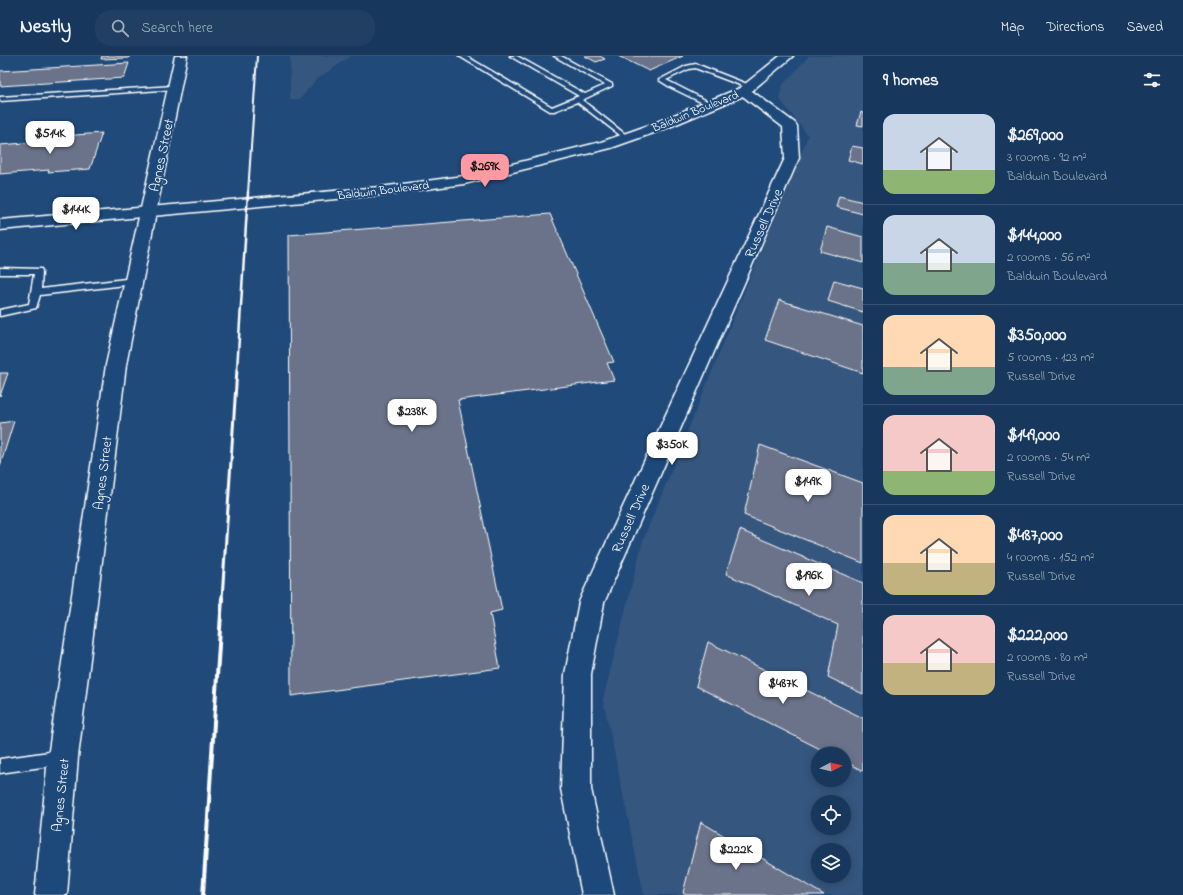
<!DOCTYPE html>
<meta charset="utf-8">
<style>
:root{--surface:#17385c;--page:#203f62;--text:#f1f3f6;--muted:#9eacbb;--line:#365272;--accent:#ff9aa2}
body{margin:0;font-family:"Indie Flower",sans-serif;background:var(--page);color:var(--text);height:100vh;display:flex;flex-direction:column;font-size:15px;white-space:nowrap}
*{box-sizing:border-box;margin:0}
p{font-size:13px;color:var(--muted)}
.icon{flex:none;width:22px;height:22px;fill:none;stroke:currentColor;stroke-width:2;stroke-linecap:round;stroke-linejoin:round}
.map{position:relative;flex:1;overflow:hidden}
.panel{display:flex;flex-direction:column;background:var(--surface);width:320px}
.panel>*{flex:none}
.needle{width:26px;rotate:83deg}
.fabs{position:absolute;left:811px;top:691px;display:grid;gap:8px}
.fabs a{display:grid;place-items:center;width:40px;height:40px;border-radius:50%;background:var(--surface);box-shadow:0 2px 10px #0003,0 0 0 1px var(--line);font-size:20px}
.price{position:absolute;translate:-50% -34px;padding:0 9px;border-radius:8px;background:#fff;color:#222;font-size:13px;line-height:26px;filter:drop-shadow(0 1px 2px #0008)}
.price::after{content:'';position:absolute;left:50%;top:24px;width:12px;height:9px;margin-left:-6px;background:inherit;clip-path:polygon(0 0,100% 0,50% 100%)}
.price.selected{background:var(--accent);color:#111}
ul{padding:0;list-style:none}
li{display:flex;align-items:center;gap:12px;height:100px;padding:0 20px}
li+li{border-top:1px solid var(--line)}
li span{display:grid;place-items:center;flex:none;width:112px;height:80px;border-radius:12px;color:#555}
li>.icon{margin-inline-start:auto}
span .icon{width:48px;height:48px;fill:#fffc;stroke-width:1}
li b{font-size:17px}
h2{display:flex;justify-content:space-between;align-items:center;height:48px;padding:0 20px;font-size:17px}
header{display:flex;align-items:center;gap:24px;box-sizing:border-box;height:56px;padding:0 20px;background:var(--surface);border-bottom:1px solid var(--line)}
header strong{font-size:19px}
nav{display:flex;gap:22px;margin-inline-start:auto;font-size:14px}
.search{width:280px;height:36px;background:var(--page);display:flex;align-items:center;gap:10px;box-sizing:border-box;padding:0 14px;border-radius:16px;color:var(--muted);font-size:15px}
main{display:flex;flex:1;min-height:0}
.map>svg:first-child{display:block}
</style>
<header>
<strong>Nestly</strong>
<div class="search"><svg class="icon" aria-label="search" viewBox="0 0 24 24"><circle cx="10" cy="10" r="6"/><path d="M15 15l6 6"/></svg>Search here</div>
<nav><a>Map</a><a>Directions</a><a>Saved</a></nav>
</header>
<main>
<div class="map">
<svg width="863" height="839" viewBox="0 0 863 839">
<rect width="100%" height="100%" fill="#1f4a7a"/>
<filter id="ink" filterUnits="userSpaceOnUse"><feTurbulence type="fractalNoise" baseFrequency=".025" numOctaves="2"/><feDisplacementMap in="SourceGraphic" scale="8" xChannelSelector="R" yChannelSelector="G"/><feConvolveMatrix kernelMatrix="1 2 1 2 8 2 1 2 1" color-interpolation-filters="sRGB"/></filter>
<g filter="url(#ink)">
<path fill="#36567e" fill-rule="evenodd" d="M290,0H351L316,24L300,43H290Z
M809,0H863V839H644L603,643L643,484L808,80L779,42L782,30ZM818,698H844V724H818ZM818,746H844V772H818ZM818,794H844V820H818Z"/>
<path fill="#6a7389" stroke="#fff" d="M102,0H129V2L101,3Z
M585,0H600L605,3L596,6Z
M618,0H683L649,15Z
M129,7L124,22L0,30V15Z
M861,56L863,57V70L857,69Z
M102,77L90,113L48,116L49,114L0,118V89L61,84L63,80Z
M852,90L863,92V108L848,104Z
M839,140L863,146V158L836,151Z
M550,158L614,306L607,307L614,324L458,344L502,554L490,557L500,612L291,640L289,179Z
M827,171L863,181V207L820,195Z
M834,224L863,232V256L828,245Z
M779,244L863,270V317L765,284Z
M0,317H8L0,340Z
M14,365L0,410V367Z
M760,389L863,427V507L744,459Z
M740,474L863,527V638L828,621L838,569L726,518Z
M708,586L863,662V715L844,705V698H830L696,630Z
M701,766L824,839H686L683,837Z"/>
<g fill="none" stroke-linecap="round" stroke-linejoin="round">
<g stroke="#fff" stroke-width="3">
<path id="service" d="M459,0H466L552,51L579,40L510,0H517L585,38L605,29L554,0H561L612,28V30L582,44L630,82L625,83L577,46L554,55H550Z
M696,8L752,30L753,31L748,32L695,12L689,13L666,24L713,48V50L711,51L670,31L659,24L686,10Z
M174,30L177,32L176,33L0,45V41Z
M0,212L41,213L42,215L41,233L134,222L138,225L134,228L40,239L36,252L0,260V254L29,248L34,218H0Z
M63,694L68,696L70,701L68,706L63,708L0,717V703Z"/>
</g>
<g stroke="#fff" stroke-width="3">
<path id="minor" d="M744,31L748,32L795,67L797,70L799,102L604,547L591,618V733L614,839H582L561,733L565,618L579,546L583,537L785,102L783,71L740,38L738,35L740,32Z"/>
</g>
<g stroke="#fff" stroke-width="3">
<path id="secondary" d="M780,0H793L748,38L662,74L611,92L464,128L380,139L0,174V164L380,131L464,120L601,86L652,68L740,32Z"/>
</g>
<g stroke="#fff" stroke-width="3">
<path id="primary" d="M175,0H187L126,309L78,701L67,839H35L48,701L106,309Z"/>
</g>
<use href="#service" fill="#1f4a7a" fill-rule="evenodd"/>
<use href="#minor" fill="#1f4a7a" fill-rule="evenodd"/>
<use href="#secondary" fill="#1f4a7a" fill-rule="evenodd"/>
<use href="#primary" fill="#1f4a7a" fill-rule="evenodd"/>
<path stroke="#fff" stroke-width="2" d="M248,137L257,0"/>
<path stroke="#fff" stroke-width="2.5" d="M237,314L248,136"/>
<path stroke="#fff" stroke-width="3" d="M222,543L237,313"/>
<path stroke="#fff" stroke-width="4" d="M203,839L222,542"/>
</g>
</g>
<g text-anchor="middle" stroke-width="4" stroke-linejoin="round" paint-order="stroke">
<g font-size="12" fill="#fff" stroke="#1f4a7a">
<text transform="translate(695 55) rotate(-22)" y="4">Baldwin Boulevard</text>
<text transform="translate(383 134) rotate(-7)" y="4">Baldwin Boulevard</text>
</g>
<g font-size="14" fill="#fff" stroke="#1f4a7a">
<text transform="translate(161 99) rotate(-78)" y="5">Agnes Street</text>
<text transform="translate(763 167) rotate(-66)" y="5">Russell Drive</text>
<text transform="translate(102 417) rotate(-83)" y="5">Agnes Street</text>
<text transform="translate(630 462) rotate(-66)" y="5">Russell Drive</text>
<text transform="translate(60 739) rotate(-84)" y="5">Agnes Street</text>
</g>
</g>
</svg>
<div class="fabs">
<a><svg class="needle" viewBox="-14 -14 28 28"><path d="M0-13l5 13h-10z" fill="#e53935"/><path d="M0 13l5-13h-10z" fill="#9eacbb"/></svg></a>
<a><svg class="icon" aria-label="locate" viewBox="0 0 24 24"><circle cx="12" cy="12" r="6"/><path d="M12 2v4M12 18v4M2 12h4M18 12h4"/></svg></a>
<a><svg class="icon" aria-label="layers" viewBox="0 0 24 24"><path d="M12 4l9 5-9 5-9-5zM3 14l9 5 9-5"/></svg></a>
</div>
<b class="price" style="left:50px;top:99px">$514K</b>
<b class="price selected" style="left:485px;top:132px">$269K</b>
<b class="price" style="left:76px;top:175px">$144K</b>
<b class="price" style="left:412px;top:377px">$238K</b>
<b class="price" style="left:672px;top:410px">$350K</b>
<b class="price" style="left:808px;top:447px">$149K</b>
<b class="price" style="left:809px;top:541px">$196K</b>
<b class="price" style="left:783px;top:649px">$487K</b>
<b class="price" style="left:736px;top:815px">$222K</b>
</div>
<section class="panel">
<h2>9 homes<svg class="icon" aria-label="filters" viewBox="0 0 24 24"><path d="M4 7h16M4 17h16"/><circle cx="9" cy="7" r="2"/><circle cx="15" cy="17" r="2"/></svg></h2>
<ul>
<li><span style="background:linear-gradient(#c9d6e8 70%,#8fb573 0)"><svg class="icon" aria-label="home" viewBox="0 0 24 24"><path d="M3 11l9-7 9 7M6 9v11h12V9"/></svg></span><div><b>$269,000</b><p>3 rooms · 92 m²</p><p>Baldwin Boulevard</p></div></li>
<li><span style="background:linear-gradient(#c9d6e8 60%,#7fa58c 0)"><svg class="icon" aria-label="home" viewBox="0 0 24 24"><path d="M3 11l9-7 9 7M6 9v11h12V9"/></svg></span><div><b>$144,000</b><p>2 rooms · 56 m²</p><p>Baldwin Boulevard</p></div></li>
<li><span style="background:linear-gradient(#ffd9b3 65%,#7fa58c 0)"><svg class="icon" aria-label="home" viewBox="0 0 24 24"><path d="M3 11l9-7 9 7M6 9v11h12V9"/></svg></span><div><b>$350,000</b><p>5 rooms · 123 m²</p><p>Russell Drive</p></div></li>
<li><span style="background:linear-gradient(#f6c9c9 70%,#8fb573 0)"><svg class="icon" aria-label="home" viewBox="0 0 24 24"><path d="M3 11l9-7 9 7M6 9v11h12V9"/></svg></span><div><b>$149,000</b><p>2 rooms · 54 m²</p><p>Russell Drive</p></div></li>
<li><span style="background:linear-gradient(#ffd9b3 60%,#c2b280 0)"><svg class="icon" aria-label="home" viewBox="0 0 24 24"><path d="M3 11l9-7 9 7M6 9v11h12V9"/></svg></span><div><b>$487,000</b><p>4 rooms · 152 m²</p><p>Russell Drive</p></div></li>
<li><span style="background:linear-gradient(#f6c9c9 60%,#c2b280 0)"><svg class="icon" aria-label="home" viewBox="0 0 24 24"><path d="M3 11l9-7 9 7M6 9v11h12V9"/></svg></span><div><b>$222,000</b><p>2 rooms · 80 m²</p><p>Russell Drive</p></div></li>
</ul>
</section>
</main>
